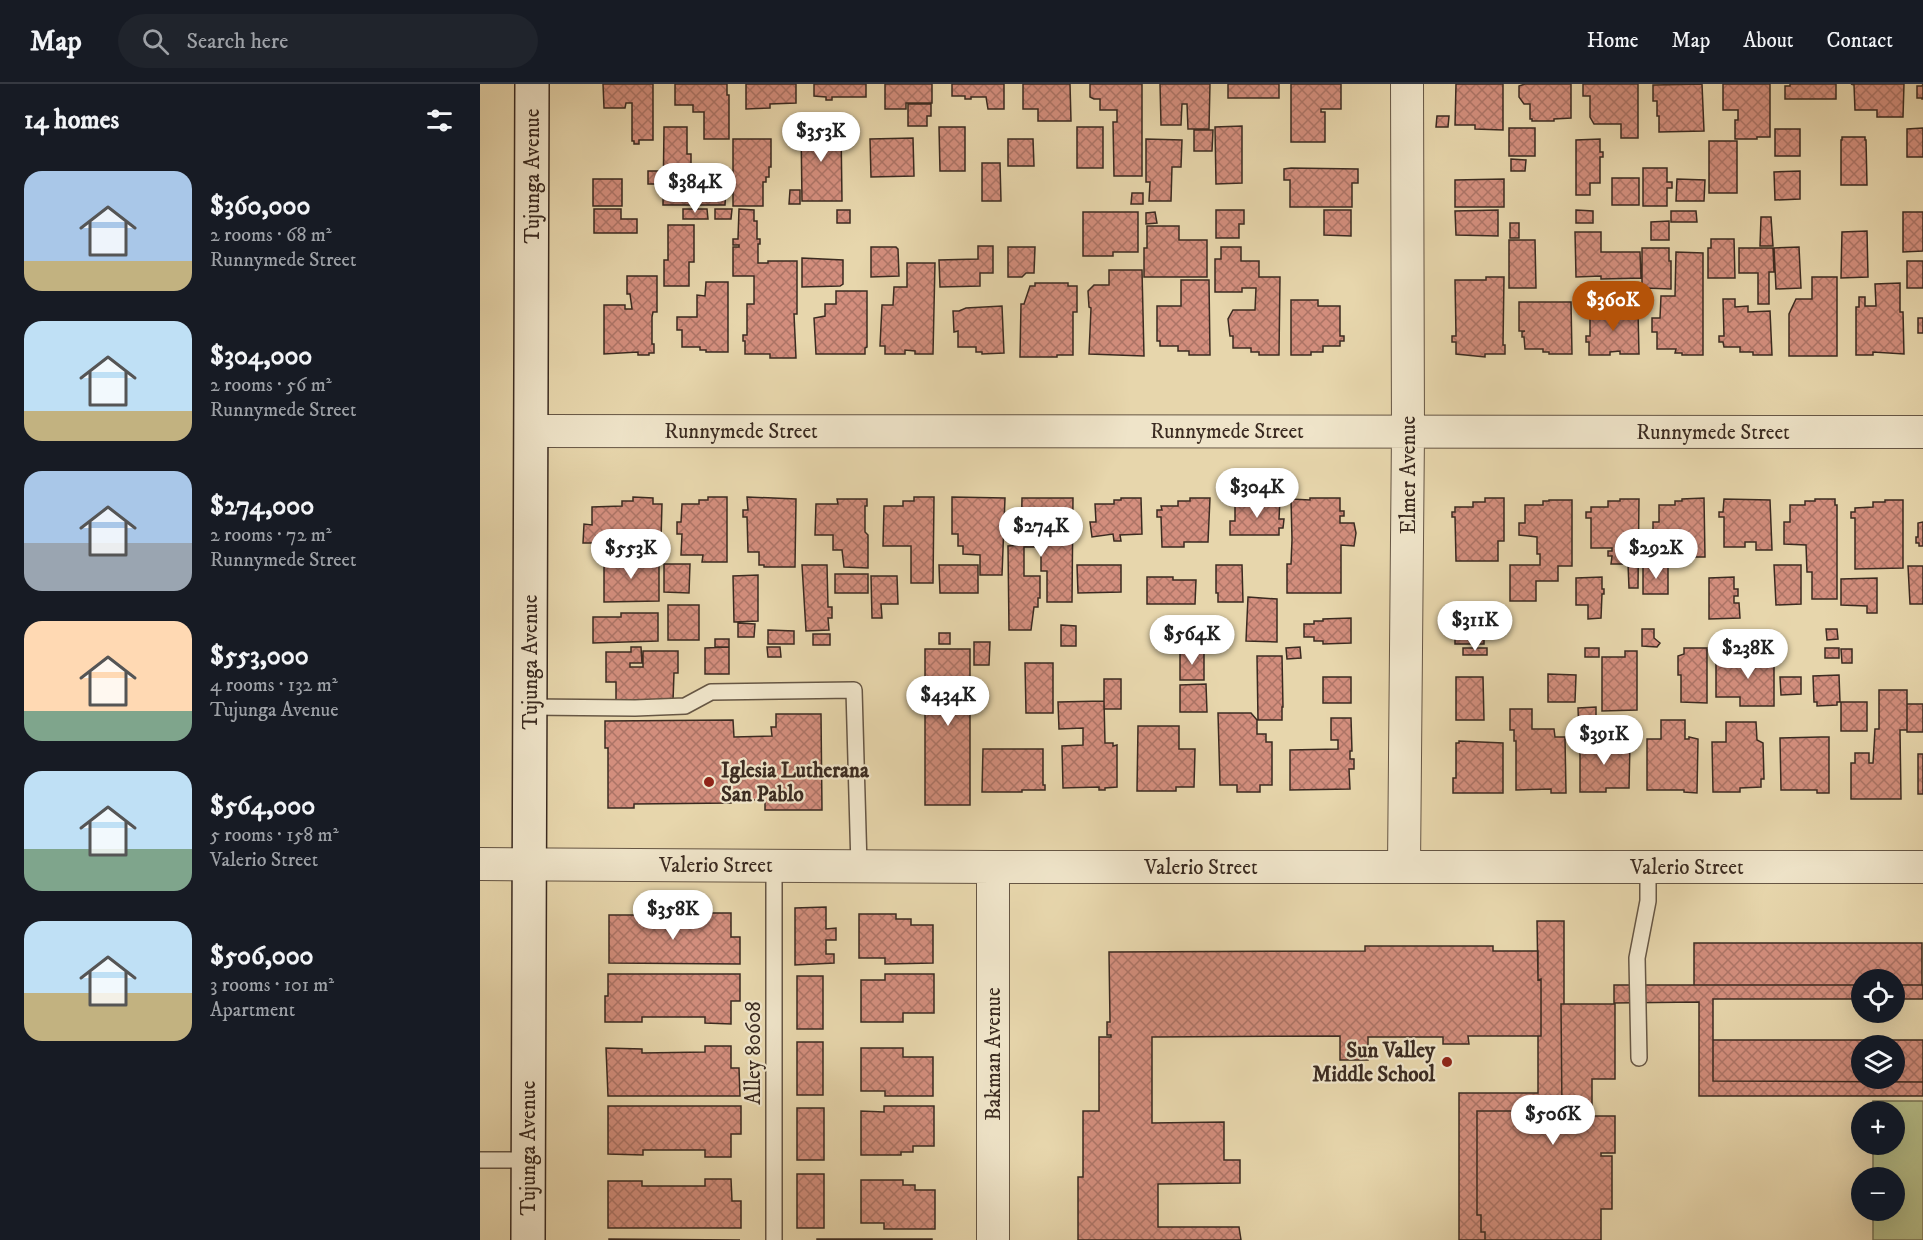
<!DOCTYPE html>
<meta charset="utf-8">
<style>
:root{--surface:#171b24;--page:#20242c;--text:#f1f3f6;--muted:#9ea1a6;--line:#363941;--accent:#b45309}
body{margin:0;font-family:"IM FELL DW Pica",serif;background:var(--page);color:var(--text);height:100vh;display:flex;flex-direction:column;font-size:22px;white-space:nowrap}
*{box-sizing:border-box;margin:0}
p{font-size:20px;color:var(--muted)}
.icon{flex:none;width:33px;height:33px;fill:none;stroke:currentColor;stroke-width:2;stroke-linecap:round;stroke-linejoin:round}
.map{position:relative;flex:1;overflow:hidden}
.details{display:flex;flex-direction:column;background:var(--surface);width:480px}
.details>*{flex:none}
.tools{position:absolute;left:1371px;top:885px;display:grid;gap:12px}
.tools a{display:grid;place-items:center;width:54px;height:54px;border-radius:50%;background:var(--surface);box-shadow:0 6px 24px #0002;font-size:30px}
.price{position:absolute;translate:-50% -51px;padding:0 14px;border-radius:21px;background:#fff;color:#222;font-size:20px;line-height:39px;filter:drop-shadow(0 2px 3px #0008)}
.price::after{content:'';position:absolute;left:50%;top:36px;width:18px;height:14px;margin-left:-9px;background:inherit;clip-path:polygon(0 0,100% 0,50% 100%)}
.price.active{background:var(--accent);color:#fff}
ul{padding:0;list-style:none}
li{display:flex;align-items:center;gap:18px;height:150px;padding:0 24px}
li span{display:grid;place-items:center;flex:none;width:168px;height:120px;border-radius:18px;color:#555}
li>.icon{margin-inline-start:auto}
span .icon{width:72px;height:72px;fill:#fffc;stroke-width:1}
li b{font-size:26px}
h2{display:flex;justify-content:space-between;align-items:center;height:72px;padding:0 24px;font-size:26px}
header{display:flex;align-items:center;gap:36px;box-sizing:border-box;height:84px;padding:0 30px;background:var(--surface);border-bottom:2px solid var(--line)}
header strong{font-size:28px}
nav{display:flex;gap:33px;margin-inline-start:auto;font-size:21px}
.search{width:420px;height:54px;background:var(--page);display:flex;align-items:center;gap:15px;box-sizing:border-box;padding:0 21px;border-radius:33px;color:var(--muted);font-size:22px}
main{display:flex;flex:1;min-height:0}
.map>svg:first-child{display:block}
</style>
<header>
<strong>Map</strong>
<div class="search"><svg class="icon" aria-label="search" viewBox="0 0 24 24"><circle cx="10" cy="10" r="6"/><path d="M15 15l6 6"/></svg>Search here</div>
<nav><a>Home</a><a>Map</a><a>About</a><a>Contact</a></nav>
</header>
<main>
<section class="details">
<h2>14 homes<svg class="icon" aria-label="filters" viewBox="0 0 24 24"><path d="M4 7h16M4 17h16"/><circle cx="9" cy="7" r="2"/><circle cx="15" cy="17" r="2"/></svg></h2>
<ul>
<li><span style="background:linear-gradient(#a9c7e8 75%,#c2b280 0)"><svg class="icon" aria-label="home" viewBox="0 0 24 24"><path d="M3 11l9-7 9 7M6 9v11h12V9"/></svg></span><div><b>$360,000</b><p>2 rooms · 68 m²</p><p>Runnymede Street</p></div></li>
<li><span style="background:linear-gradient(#bfe0f5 75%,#c2b280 0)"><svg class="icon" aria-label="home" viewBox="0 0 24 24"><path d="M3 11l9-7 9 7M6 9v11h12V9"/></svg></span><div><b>$304,000</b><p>2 rooms · 56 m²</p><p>Runnymede Street</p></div></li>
<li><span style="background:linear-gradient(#a9c7e8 60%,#9aa5b1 0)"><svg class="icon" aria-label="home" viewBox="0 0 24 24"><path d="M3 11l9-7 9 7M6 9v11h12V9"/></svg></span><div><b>$274,000</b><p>2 rooms · 72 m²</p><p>Runnymede Street</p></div></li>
<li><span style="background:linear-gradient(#ffd9b3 75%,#7fa58c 0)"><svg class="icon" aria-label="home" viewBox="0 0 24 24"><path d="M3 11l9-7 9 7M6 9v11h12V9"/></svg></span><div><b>$553,000</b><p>4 rooms · 132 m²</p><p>Tujunga Avenue</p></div></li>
<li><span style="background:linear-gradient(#bfe0f5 65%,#7fa58c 0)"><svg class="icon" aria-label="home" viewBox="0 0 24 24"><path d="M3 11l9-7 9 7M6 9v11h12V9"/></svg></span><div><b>$564,000</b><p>5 rooms · 158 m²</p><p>Valerio Street</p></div></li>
<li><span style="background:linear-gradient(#bfe0f5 60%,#c2b280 0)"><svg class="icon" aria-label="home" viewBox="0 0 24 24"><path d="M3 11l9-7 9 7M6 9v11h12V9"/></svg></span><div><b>$506,000</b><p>3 rooms · 101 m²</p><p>Apartment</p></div></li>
</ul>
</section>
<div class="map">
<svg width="1443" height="1156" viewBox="0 0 1443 1156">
<defs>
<pattern id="building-cross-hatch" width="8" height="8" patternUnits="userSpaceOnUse" patternTransform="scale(1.5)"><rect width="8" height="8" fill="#d38e7d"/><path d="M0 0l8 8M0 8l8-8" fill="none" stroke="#ac7466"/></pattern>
</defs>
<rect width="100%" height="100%" fill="#e7d6ac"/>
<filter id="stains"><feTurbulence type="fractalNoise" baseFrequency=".00333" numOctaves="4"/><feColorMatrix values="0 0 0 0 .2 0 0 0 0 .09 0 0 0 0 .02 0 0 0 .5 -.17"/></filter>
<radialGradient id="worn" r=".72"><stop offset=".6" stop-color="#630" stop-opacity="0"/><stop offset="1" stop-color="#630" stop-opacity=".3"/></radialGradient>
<path fill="#b6be89" stroke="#787455" stroke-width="1.5" d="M1393,1017H1443V1156H1393V1127L1414,1126V1094L1393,1093V1061L1414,1060V1028L1393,1027Z"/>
<path fill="url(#building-cross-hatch)" stroke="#3b2b21" stroke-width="1.5" fill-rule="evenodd" d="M123,0H173V56H159V60H154V57H152V19H146L145,24H124Z
M195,0H247V11H249V55H224V28H213V21H195Z
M266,0H316V19L290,20V24L266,25Z
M334,0H386V13H352V16H346V13L334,12Z
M405,0H452V19H426V25H405Z
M472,0H524V25H508L506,13H491V15H485V12H472Z
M543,0H590L591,37H558V25H543Z
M610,0H662V92H634L633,38H637V26H620V15H614L610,13Z
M680,0H730L729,45H708L707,20H702L701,41H681Z
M748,0H799V14H748Z
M811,0H861V25H841V28H845V58H811Z
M976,0H1023V46L995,45V41H975Z
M1045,0H1091V34L1074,35V37H1052V35H1050V20H1044L1039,13V2Z
M1103,0H1158V54H1141V40H1114L1110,33V12H1103Z
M1222,0L1224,47L1179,48V32H1177V17H1173V1Z
M1243,0H1290V53H1277V55H1255V36H1258V26H1243Z
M1310,0H1356V15H1305V2H1310Z
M1424,0L1423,33H1397V26H1375L1374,1L1371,0Z
M1443,0V15H1442V14H1437V2H1442Z
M428,20H451V32H447V42H428Z
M957,32H969L968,43H956Z
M346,41L347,43L361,42L362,117H322L321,42Z
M762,42V99L736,100L735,43Z
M184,43H207V70H211V101H246L245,121H183Z
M459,43H485V87H460Z
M597,43H623V84H597Z
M1029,44H1055V72H1029Z
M1443,44V73H1427V45Z
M1295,45H1320V72H1295Z
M714,46H733L732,67H714Z
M1362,53H1385V56H1386L1387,101H1361V56H1362Z
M433,54L434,92L391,93L390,55Z
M253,55H291V83H289V93H286V98H283V122H253Z
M528,55H553L554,82H528Z
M666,55L702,56L701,83H692L691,117H669L670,98H666Z
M1120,55V68H1123V73H1120V99H1110V111H1096V56Z
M1229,57H1257V109H1229Z
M1031,75L1046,76L1045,87H1031Z
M502,79H520L521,117H502Z
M811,84L878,85V99H872V123H810V96H804V85Z
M1163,84H1187V98H1192V104H1187V122H1163Z
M168,87H183V100H168Z
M1320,87V115L1295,116L1294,88Z
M1132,94H1159V121H1132Z
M113,95H142V122H113Z
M1024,95V123H975V96Z
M1197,95L1225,96L1224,117H1196Z
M310,106H320V120H309Z
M652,109H663V120H651Z
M114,125H141V135H157V149H114Z
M203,125H227L228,135H203Z
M235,125H252L251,135H235Z
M259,125L274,126V137H277V155H280V160H278V179H288V177H317V230H314L316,274H290V270H265V257H263V251H267V220H274V192H253V163H259V161H253V155H258Z
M357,126H370V139H357Z
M736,126H764V140H759V154H736Z
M844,126H871V152L844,151Z
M1018,126V152L976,151L975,127Z
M1096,126L1113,127V139H1096Z
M1191,127H1216L1217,138H1191Z
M603,128H658V168H633V172H603Z
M675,128L677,139L666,140V129Z
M1423,128H1443V167L1423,168Z
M1281,133H1291L1293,162H1280Z
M1189,137V156H1171V138Z
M1030,139H1039V154H1030Z
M188,141H214V178H209V202H184V176H188Z
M667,142H699V156H727V193H664V164H667Z
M1387,147L1388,193L1361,194L1362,148Z
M1095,148H1121V168H1160L1161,194L1121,195V192L1096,193Z
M1231,155H1254L1255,194H1228V164H1231Z
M1029,156H1055L1056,204H1029Z
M498,162H513V189H500V202L460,203L459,176L498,175Z
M391,163H416L418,165L419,192L391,193Z
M528,163H555L554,189H546L542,193H528Z
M741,163H761V177H779V193H800L799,271H779V268H771V264H753V252H750L748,235L753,226H775L776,204H762V208H735V175H741Z
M1319,163L1321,204L1296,205L1294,164Z
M1162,164H1189V177H1191V205L1165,204V214H1162Z
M1259,164H1293L1294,188H1289V220H1278V189H1259Z
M1196,168L1223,169V271H1202V269H1195L1196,265H1177V248H1172V234H1180L1181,212H1195Z
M322,174L363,176V200L360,202L322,203Z
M1427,177H1443V204H1427Z
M427,179H455L453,270H435V267L425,266V270H405V262H400L402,221H413L414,203H427Z
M629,186H662L664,272L609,270L611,224L609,223L608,207L614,201H629Z
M147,192H177V228H173L172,233V260H174V269H169V271H158V268L124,270V221H145V225H152L150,210H147Z
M1006,193H1024L1023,261H1025V270H1005V273L976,270V258H972V252H976L975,196H1006Z
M1332,193H1357V272H1309V230L1316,215H1332Z
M701,196H729L730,271H709V267H698V262H680V257H677V222H701Z
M226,198H248V268H226V266H220V263H202V246H197V233H217V211L225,212Z
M555,199H588V202H597V228H593V271H577V273H540L541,220H544L550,202H555Z
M1420,199V228H1423L1424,270L1393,268V271H1376V223H1379V213H1385V222H1396L1395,200Z
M356,207H387V263L385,264V270H336L334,234L345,232V220H356Z
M1243,215H1255V223L1268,222V228L1290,227L1292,271H1273V268H1260V263H1244L1243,258H1239V252H1244Z
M811,216H838V222H860V252H864V257H860V262H843V268H831V271H811Z
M1039,218H1091L1092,270H1069V268H1063V265H1045L1044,253H1042V248L1045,247H1039Z
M522,222L524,269L502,270V268H496V263H478V247L474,248L473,227H479L486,224Z
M1110,222H1132V228L1158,227L1159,270H1140V267L1130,268V271H1109V258H1106V252H1110Z
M1438,234H1443V249H1438Z
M153,413L173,414V420H182L181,457L146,456V462H125L124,459H103L104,440L112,441V423L142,422V417H153Z
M228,413H247V478H222L223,471H201L202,450H197V438H201L202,420H219V416H228Z
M267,413L316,415L315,483H284V481H279V468H268L267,433H263V426H268Z
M434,413H454L453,499H431V462H403L404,422H423V417H434Z
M472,413L525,414L522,491H500V471L483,470V462H478V450H472Z
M542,414H593L592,518H567V487H561V463H544V492H560V514H558V523H554L551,546H529L528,462L543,461V458H541Z
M641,414H661L662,450L640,451L641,457H634L633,450L612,453L610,438H616L615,420H634V416H641Z
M710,414H730L728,458H704V463H682L681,433H677V426H682L681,422H698V417H710Z
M830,414H860V427H864V432H860V439H874L876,449L874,462L861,461V509H807V480H811L812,456L811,415L830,416Z
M1005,414H1024V457H1018V477H976L975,433H972V428H975V423H993V418H1005Z
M1224,414L1225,473H1183L1182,452H1173V438H1179V421H1195V417H1202V415Z
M357,415H387V422H385V448L388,451V484L364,483L362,466H353V451H335L336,420H358Z
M1140,415H1159L1158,504H1149L1148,480H1131L1132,472H1128V467H1132V464H1111V434H1106V428H1111V423H1128V417H1140Z
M1244,415L1290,416L1292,466H1276V458H1265V463H1244V433H1239V428H1243Z
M1335,415H1355V421H1357V515H1332V488H1327L1326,461L1304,460V438H1310V421H1325V417H1335Z
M771,416H800L799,435H804L803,444H799V451H750V437H755V420H771Z
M1069,416H1092V482H1078V497H1056V517H1030V481H1060V470H1057V453L1039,451V439H1045V421H1063V417H1069Z
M1405,416H1423V484L1375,485V434H1371V428H1375V424L1393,423V418H1405Z
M1443,438V462H1439V459H1436V453H1438V439Z
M159,473L179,474V517L124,518V474Z
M184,480H210L209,509L184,508Z
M322,481H347L348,523H352V534H348L349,546L326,547Z
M459,481H498V509H460Z
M597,481H641V508L598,509Z
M736,481H762L763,518H738V509H736Z
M1163,481H1188V510H1163Z
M1294,481H1321V520L1296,521Z
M1428,482H1443V520H1430Z
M355,490H388V509H355Z
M278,491V537L254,538L253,492Z
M391,492H417L418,520H401L402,534H392Z
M667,493H693V496H716L715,520H667Z
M1122,493V505H1124V510H1122L1121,534L1108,535V521H1096V494Z
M1254,493V505H1258V512H1254V519H1259L1260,534L1229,535V494Z
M1397,494V529H1387V522L1361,521V495Z
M768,513L797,515V558L766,557Z
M188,521H219V556H188Z
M141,529H178V557L113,559V533H141Z
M871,534V559L843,560V557H834V553H824V540H834V537H843V535Z
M975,534H1004V560H975Z
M258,539L275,540L274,553H258Z
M581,541L596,542V562H581Z
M1162,545H1174V554L1180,559L1177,563L1162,562Z
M1346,545H1357L1358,555L1347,556Z
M288,546L314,547V560H288Z
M459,549H470V560H459Z
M333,550H350V561H333Z
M235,555H249V563H235Z
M494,558H510L509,581H494Z
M151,563H161L162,579H150V583H163V567H198V589H194L193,617L136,616V598H126V568H151Z
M249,563V590H225V564Z
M287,563H300L301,573H288Z
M820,563L821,574L807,575L806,564Z
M983,564H1007V571H983Z
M1105,564H1119V573H1105Z
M1204,564H1227V619L1201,618V591H1198V572L1204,570Z
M1345,564H1359V574H1345Z
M445,565H490V721H445Z
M1361,565H1372V579H1362Z
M700,567H724V596H700Z
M1145,567H1157V626L1122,627V573H1145Z
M1294,569V622H1260V613H1236V577H1262V570Z
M777,572H802L803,623H802V636H778Z
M545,579H573V629H546Z
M1068,590L1096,591L1095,618H1068Z
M1359,591L1360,618H1357V621L1337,622V618H1334L1333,592Z
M843,593H871V619H843Z
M976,593H1003L1004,636H976Z
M1300,593H1321V610L1301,611Z
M624,595H641V625H624Z
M726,600L727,628H700V601Z
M1399,606H1427V646H1420L1421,715H1371V679H1375V669H1389V679H1393L1395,645H1399Z
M624,617L625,659H633V662L637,661V703L625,704V706H619V703L583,704L582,662L603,661V644L579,645L578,618Z
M1361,618H1387V647H1361Z
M1427,620H1443V648H1427Z
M1116,623V633H1122V653H1099L1098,624Z
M1030,625H1052V645H1074L1075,653H1085L1086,709H1071V705L1036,706V657H1034V646H1030Z
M738,629H771L777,636V650H786V658H792V701H780V708H757V701H740Z
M296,630H341L342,726H285V716H251V719L154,720V724H128V664H125V637L253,636L254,653L292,652L291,643H296Z
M851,634H871L872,667H870V675H874V685H869L870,705L810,706V666L858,665V656H851Z
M1181,636H1205V655H1209V653L1218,655L1217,709L1204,708V706H1167V655H1181Z
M1246,638H1276L1277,656L1283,659L1284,695H1281V703L1260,704V708H1233L1232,658H1246Z
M658,642H699V665H715L714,703H696V707H657Z
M1341,653H1349V709H1337V706H1301L1300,654Z
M979,657L1023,659V709H973V694H976V659H979Z
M1141,657H1147V659H1150L1149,704H1126V708H1100V659H1141Z
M503,665H563V701H565V706H542V708H502Z
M1438,670H1443V710H1438Z
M346,823V845L356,844V856H346V870H354V879L315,881V824Z
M225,829H251V853H260V880L129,879V831H162V836H225Z
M379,830H416V835H431V841H453V879L405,880V874H379Z
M1057,837H1084V920H1081L1082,1030L1065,1031V1027H997V1131H1001V1148H1005V1156H979V1009H1058V952H1061V895L1058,896Z
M1214,859H1442V901H1414V896H1382V901H1214Z
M885,862H1013V867H1058V896L1061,895V952H988L989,960H963V953H888V976H860V952L672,953V1039L744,1038V1076H760V1099L678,1100V1143H759L761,1156H598V1093H603V1027H619V953H631V951H627V938H630L629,868L885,867Z
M128,890H260V917H251V940L225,939V933H162V938H125V912H128Z
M405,890H454V929H423V938H381V896H405Z
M317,892H343V945H317Z
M1134,901H1382V915H1233V997L1443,998V1012H1219V918L1134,919Z
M1414,901H1443V915H1414Z
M1081,920H1135V995H1112V1032H1135V1069H1121V1072H1132V1125H1121V1156H1005V1148H1001V1131H997V1027H1065V1031L1082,1030Z
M1233,956H1443V998L1233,997ZM1382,962H1414V994H1382Z
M317,958H343V1011H317Z
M225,962H251V984H259L260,1012H128L126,964L162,965V969L225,968Z
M381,964H423V973H453V1012H405V1007H381Z
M128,1022H261V1050H251V1073H225V1066H163V1071L128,1070Z
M404,1022H454V1062H433V1068H421V1071H381V1027L404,1028Z
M317,1024H344V1076H317Z
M317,1090H344V1144H317Z
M225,1095H251L252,1117H261V1144H128V1097H162V1102H225Z
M381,1096H423V1101H435V1106H455V1145H404V1139H381Z
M129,1155L260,1156H129Z
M337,1155H452V1156H337Z"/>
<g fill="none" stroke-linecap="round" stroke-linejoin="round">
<g stroke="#665644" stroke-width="18">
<path id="lane" d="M49,623L155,624L205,622L231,608L374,606L379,782
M294,781V1156
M1159,974L1157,874L1168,817V783
M0,1076H48"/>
</g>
<g stroke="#665644" stroke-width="34">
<path id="street" d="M52,347L1443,348
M0,780L513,783H1443
M513,783V1156
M924,783L928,348L927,0"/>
</g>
<g stroke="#3b2b21" stroke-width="36">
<path id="secondary" d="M48,1156L52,0"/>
</g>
<use href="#lane" stroke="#efe4c9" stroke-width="15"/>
<use href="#street" stroke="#efe4c9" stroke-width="32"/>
<use href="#secondary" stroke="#efe4c9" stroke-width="33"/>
</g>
<g fill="#8f2418" stroke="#efe4c9" stroke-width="2">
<circle cx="229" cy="698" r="6"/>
<circle cx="967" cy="978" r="6"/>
</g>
<g text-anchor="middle" stroke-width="4.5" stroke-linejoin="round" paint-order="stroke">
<g font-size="21" fill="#3b2b21" stroke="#efe4c9">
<text transform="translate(52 92) rotate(-90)" y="7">Tujunga Avenue</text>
<text x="261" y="354">Runnymede Street</text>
<text x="747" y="354">Runnymede Street</text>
<text x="1233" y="355">Runnymede Street</text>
<text transform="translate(928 391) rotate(-90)" y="7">Elmer Avenue</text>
<text transform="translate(50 578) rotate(-90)" y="7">Tujunga Avenue</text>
<text x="236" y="788">Valerio Street</text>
<text x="721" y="790">Valerio Street</text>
<text x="1207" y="790">Valerio Street</text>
<text transform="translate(273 969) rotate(-90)" y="7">Alley 80608</text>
<text transform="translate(513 970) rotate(-90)" y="7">Bakman Avenue</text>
<text transform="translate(48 1064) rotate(-90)" y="7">Tujunga Avenue</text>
</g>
<g font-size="21" font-weight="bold" fill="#3b2b21" stroke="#efe4c9" text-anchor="start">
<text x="241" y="693">Iglesia Lutherana<tspan x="241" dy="24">San Pablo</tspan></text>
<text x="955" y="973" text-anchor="end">Sun Valley<tspan x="955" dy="24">Middle School</tspan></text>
</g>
</g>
<rect width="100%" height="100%" filter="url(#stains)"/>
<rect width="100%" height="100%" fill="url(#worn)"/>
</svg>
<div class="tools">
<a><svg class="icon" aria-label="locate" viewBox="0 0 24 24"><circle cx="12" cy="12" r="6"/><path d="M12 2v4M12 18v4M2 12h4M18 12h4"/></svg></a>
<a><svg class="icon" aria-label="layers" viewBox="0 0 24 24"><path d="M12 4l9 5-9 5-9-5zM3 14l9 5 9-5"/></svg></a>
<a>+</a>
<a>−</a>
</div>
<b class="price" style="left:341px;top:79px">$353K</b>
<b class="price" style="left:215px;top:130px">$384K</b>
<b class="price active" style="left:1133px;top:248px">$360K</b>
<b class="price" style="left:777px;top:435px">$304K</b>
<b class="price" style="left:561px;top:474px">$274K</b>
<b class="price" style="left:151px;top:496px">$553K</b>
<b class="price" style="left:1176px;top:496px">$292K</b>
<b class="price" style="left:995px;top:568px">$311K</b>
<b class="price" style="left:712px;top:582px">$564K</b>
<b class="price" style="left:1268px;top:596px">$238K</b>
<b class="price" style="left:468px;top:643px">$434K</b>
<b class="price" style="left:1124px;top:682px">$391K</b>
<b class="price" style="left:193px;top:857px">$358K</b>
<b class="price" style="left:1073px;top:1062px">$506K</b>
</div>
</main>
